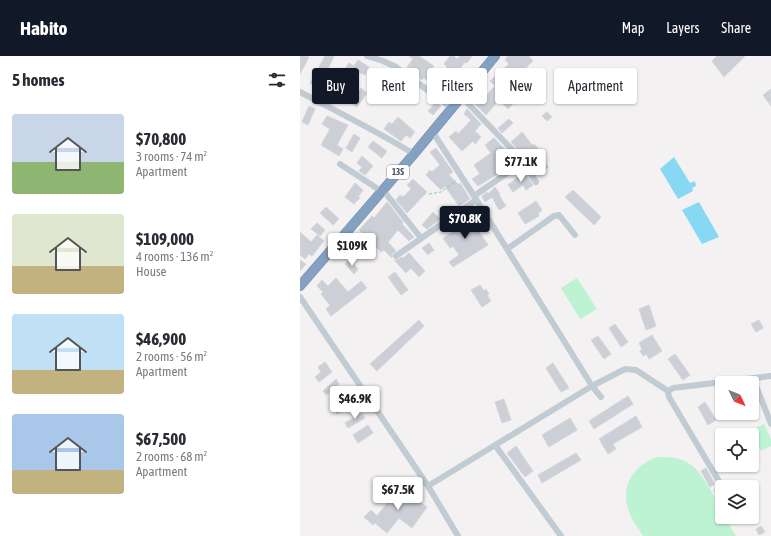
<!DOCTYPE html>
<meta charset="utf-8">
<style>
:root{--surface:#fff;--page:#f7f7f7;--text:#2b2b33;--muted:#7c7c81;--accent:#111827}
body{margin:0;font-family:"Asap Condensed",sans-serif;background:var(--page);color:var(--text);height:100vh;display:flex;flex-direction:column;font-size:15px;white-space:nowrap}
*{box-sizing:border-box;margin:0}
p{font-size:13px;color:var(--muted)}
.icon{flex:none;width:22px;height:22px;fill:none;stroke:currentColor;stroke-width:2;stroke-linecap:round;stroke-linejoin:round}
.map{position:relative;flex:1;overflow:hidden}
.details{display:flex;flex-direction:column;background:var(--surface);width:300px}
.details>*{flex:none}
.top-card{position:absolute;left:12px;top:12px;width:380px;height:36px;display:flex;gap:8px}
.needle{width:26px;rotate:133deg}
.buttons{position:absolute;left:415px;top:320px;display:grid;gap:8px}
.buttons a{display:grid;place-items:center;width:44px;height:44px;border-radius:4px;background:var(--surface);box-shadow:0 1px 3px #0004;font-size:20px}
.price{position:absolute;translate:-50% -34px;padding:0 9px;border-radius:4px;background:#fff;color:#222;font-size:13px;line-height:26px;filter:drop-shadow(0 1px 2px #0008)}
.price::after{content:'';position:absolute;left:50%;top:24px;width:12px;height:9px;margin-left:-6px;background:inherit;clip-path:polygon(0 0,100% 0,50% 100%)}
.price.on{background:var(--accent);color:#fff}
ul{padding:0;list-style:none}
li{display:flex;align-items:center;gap:12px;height:100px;padding:0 12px}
li span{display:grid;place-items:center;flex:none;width:112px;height:80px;border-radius:4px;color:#555}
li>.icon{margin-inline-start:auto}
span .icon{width:48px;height:48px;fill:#fffc;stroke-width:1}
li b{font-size:17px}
h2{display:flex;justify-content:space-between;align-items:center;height:48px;padding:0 12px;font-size:17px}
.pill{padding:0 14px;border-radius:4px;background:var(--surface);box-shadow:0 1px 3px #0004;font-size:14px;line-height:36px}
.pill.on{background:var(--accent);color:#fff}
header{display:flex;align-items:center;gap:24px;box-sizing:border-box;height:56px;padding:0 20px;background:var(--accent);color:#fff}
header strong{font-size:19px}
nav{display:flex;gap:22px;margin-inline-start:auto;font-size:14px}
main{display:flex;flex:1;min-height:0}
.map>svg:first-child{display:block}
</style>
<header>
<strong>Habito</strong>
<nav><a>Map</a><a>Layers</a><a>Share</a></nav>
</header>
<main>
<section class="details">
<h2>5 homes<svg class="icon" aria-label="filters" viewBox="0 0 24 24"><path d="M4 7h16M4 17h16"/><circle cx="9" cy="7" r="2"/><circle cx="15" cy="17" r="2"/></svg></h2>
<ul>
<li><span style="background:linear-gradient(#c9d6e8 60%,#8fb573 0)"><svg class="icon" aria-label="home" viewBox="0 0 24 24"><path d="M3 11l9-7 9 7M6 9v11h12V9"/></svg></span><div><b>$70,800</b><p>3 rooms · 74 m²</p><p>Apartment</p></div></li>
<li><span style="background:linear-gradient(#dfe7d0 65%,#c2b280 0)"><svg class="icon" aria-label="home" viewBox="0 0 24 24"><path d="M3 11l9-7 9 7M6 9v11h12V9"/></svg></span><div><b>$109,000</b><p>4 rooms · 136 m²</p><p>House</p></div></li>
<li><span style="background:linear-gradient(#bfe0f5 70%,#c2b280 0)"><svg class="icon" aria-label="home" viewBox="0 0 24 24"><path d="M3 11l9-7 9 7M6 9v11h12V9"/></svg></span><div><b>$46,900</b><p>2 rooms · 56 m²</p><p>Apartment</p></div></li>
<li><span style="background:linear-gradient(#a9c7e8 70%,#c2b280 0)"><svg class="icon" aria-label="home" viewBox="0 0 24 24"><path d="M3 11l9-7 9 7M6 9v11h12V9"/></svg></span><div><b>$67,500</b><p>2 rooms · 68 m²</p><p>Apartment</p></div></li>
</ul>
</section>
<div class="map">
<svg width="471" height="480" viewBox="0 0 471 480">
<rect width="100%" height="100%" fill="#f3f1f1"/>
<path fill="#bdf3d3" d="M277,222L297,253L280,263L261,232Z
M464,368L471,383V390L461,395L451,374Z
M357,401C366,401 374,401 382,404C401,410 413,439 422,455V461H425L436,480H343C339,473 333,466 330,458C319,432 332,410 357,401Z"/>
<path fill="#87d9f3" d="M374,101L390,127L395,125L396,130L392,132L393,135L378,143L360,113Z
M399,146L419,181L402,188L382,154Z"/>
<path fill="#cccfd6" stroke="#d4d6dc" d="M0,0L9,1L0,18Z
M25,0H34L27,15L31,17L27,25L21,22L16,30L10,27Z
M109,0H119L134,10L129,17L139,23L147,11L144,8L150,0H154L157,3L160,0H172L167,7L165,6L155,19L159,22L149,34L151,35L148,39L124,22L122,24L116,20L117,18L107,11L113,3Z
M208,0H229L233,5L219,18L217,16L200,31L215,46L208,53L199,44L186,59L174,47L180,41L182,44L195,30L190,25L209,8L205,4Z
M417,0H445L424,21L412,5Z
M58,4L69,11L65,19L58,16L53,25L49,22L48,24L41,19L49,7L54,10Z
M87,13L101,25L95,33L91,30L92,28L82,21Z
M61,32L67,37L57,51L50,46Z
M471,33V50L463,39Z
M136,46L141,50L133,59L128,55Z
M9,50L15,53L8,69L2,66Z
M167,53L181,68L175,75L181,81L175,88L173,85L162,95L149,81L156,75L158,78L171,64L164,58Z
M247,56L252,61L247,65L242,60Z
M27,60L48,69L37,89L43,93L39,100L21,89L30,73L22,68Z
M98,61L115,76L110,82L106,79L101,85L84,73L89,66L92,68Z
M209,63L213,67L202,77L198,72Z
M222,76L232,89L234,88L239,94L236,97L248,111L240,118L211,86Z
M54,78L60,82L52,96L46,92Z
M194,82L212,101L200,112L202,115L178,130L172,123L180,118L174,109L191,97L185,89Z
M73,85L87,95L82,102L68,91Z
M136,92L153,116L149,119L159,129L160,127L170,143L159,150L145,130L141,134L126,119L130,114L132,116L140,109L130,96Z
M62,100L73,110L65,119L59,115L62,111L57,107Z
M224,116L233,129L226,134L223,129L213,136L208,129Z
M113,123L127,136L107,157L96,144L100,139L103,141L111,133L107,129Z
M55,127L63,134L58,141L60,142L54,148L45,141Z
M195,131L200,138L199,139L206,150L199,154L192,141L185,146L182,140L187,136L188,138Z
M273,134L301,161L294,169L265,141Z
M236,145L242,154L238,158L239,160L225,168L218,157Z
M87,146L103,166L102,168L114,181L109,185L98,174L88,186L96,195L92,198V202L84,194L81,196L59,174L72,160L74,162Z
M26,151L39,163L33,169L20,157Z
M133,156L140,163L127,173L122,169Z
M160,160L165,165L167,163L170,169L173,167L188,189L153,211L149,206L159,199L153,190L150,192L143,182L156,174L151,167Z
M17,167L25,174L20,180L11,173Z
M0,176L11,186L17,179L24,185L12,200L9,198L5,203L0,199Z
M129,187L134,194L128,199L122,192Z
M109,197L125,215L119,221L111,212L106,217L94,204H97L102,201L103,202Z
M0,204L6,208L0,215Z
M50,204L58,213L54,218L45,208Z
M95,216L108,234L101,239L88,221Z
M36,222L48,236L61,225L67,232L31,260L26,253L30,249L21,238L23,236L17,230L22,224L28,230Z
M180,229L184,235L186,233L189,238L187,239L191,245L182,251L171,234Z
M349,249L356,270L346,274L339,253Z
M119,264L124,270L77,315L70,308Z
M459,264L463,272L456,276L451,268Z
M315,268L328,286L321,291L309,272Z
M352,279L362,295L349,303L346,298L343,300L340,295L342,293L339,287Z
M298,280L311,298L304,303L291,284Z
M375,298L390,319L383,324L368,303Z
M25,306L32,316L19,326L15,321L21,316L18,311Z
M253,307L269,332L261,336L246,312Z
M36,323L39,328L26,339L23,335Z
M328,340L333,348L294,373L289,365Z
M204,343L211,364L202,367L195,346Z
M39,346L44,353L37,358L32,350Z
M405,346L416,364L408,369L398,351Z
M62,357L65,362L48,372L45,367Z
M336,360L342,371L313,388L316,393L308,398L299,383Z
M270,362L277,374L249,391L242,379Z
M68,369L73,377L58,387L53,379Z
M216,390L233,415L225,421L207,397Z
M276,397L281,404L242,427L238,419Z
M406,412L415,428L410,431L401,415Z
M101,429L112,437L111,439L127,451L112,472L99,462L87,477L75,467L73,469L64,461L71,454L77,460Z
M419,431L422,436V448L414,434Z
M430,461H436L439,465L434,468Z
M461,470L465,476L459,479L456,473Z"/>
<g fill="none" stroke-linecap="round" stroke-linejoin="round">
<g stroke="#708cae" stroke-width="10">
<path id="highway" d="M0,230L114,98L195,0"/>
</g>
<path stroke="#72d4a6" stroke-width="1" stroke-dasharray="3 2" stroke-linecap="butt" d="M129,138L141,136L156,125"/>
<path stroke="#c1cbd3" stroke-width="6" d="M67,0L83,5L96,11L152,52
M0,36C38,56 77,75 114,98
M161,40L220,102L236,126
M132,75L174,140L292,330L301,341
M40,108L81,135
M83,134L121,182
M174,140L223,106
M207,193L254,160L259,159L275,179
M96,200L176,144
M0,241L128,430L158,480
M453,322L471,368
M368,335L369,341L420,427
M195,389L261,480
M128,430L292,330L325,313L336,314L368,335L373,332L471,320"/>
<use href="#highway" stroke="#85a1c2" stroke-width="9"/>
</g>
<g text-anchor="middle" stroke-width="3" stroke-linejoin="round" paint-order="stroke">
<rect fill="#fff" stroke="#7e8790" stroke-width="1" x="87" y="109" width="22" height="14" rx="3"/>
<g font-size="9" font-weight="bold" fill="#475360">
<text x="98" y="119">13S</text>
</g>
</g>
</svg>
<div class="buttons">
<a><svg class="needle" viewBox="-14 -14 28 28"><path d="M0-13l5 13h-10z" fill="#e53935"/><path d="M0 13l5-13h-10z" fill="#7c7c81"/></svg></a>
<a><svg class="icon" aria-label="locate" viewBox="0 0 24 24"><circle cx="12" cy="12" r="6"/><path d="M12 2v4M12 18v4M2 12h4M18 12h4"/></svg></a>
<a><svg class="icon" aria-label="layers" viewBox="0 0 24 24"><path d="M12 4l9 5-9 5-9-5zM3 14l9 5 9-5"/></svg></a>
</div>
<b class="price" style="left:221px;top:127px">$77.1K</b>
<b class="price on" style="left:165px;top:184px">$70.8K</b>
<b class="price" style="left:52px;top:211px">$109K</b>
<b class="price" style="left:55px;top:364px">$46.9K</b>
<b class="price" style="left:98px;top:455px">$67.5K</b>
<div class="top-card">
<a class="pill on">Buy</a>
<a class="pill">Rent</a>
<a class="pill">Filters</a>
<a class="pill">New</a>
<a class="pill">Apartment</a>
</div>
</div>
</main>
